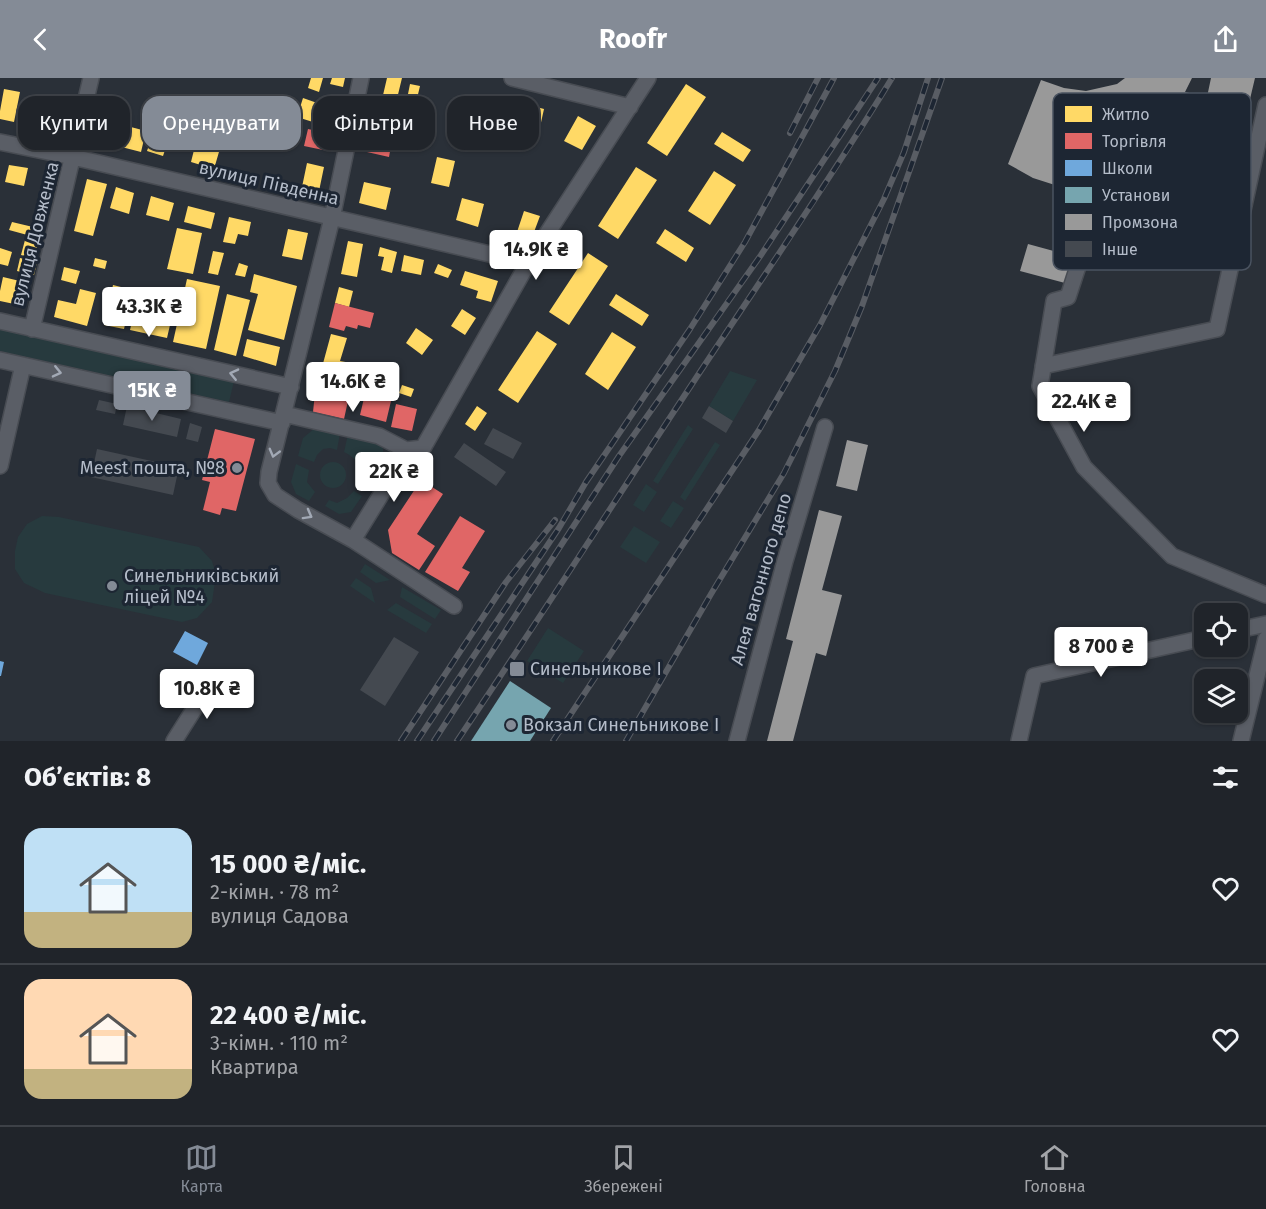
<!DOCTYPE html>
<html lang="uk">
<meta charset="utf-8">
<style>
:root{--surface:#20242a;--page:#282c32;--text:#f1f3f6;--muted:#a2a4a8;--line:#3d4147;--accent:#848b96}
body{margin:0;font-family:"Fira Sans",sans-serif;background:var(--page);color:var(--text);height:100vh;display:flex;flex-direction:column;font-size:22px;white-space:nowrap}
*{box-sizing:border-box;margin:0}
p{font-size:20px;color:var(--muted)}
.icon{flex:none;width:33px;height:33px;fill:none;stroke:currentColor;stroke-width:2;stroke-linecap:round;stroke-linejoin:round}
.map{position:relative;height:663px;overflow:hidden}
.details{display:flex;flex-direction:column;background:var(--surface);flex:1}
.details>*{flex:none}
.guide{position:absolute;left:18px;top:18px;width:600px;height:54px;display:flex;gap:12px}
.fabs{position:absolute;left:1194px;top:525px;display:grid;gap:12px}
.fabs a{display:grid;place-items:center;width:54px;height:54px;border-radius:12px;background:var(--surface);box-shadow:0 2px 4px #0004,0 0 0 2px var(--line);font-size:30px}
.price{position:absolute;translate:-50% -51px;padding:0 14px;border-radius:6px;background:#fff;color:#222;font-size:20px;line-height:39px;filter:drop-shadow(0 2px 3px #0008)}
.price::after{content:'';position:absolute;left:50%;top:36px;width:18px;height:14px;margin-left:-9px;background:inherit;clip-path:polygon(0 0,100% 0,50% 100%)}
.price.selected{background:var(--accent);color:#fff}
ul{padding:0;list-style:none}
li{display:flex;align-items:center;gap:18px;height:150px;padding:0 24px}
li+li{border-top:2px solid var(--line)}
li span{display:grid;place-items:center;flex:none;width:168px;height:120px;border-radius:18px;color:#555}
li>.icon{margin-inline-start:auto}
span .icon{width:72px;height:72px;fill:#fffc;stroke-width:1}
li b{font-size:26px}
h2{display:flex;justify-content:space-between;align-items:center;height:72px;padding:0 24px;font-size:26px}
.tag{padding:0 21px;border-radius:18px;background:var(--surface);box-shadow:0 2px 4px #0004,0 0 0 2px var(--line);font-size:21px;line-height:54px}
.tag.selected{background:var(--accent);color:#fff}
header{display:flex;justify-content:space-between;align-items:center;height:78px;padding:0 24px;background:var(--accent);color:#fff;font-size:27px;font-weight:700}
.tabs{display:flex;justify-content:space-around;align-items:center;height:84px;border-top:2px solid var(--line);background:var(--surface);font-size:16px;color:var(--muted)}
.tabs a{display:grid;justify-items:center;gap:3px}
.tabs .selected{color:var(--accent)}
.map>svg:first-child{display:block}
</style>
<header><svg class="icon" aria-label="back" viewBox="0 0 24 24"><path d="M15 5l-7 7 7 7"/></svg>Roofr<svg class="icon" aria-label="share" viewBox="0 0 24 24"><path d="M12 15V3M7 8l5-5 5 5M5 13v7h14v-7"/></svg></header>
<div class="map">
<svg width="1266" height="663" viewBox="0 0 1266 663">
<rect width="100%" height="100%" fill="#2a3038"/>
<path fill="#273a3e" d="M0,249L234,303L229,324L0,273Z
M730,293L757,302L733,343L709,328Z
M688,347L693,351L658,406L653,403Z
M315,350L340,355L337,372L330,370L323,371L317,377L314,384L298,378L303,360Z
M348,356L383,367V377L362,404L358,400C361,387 356,380 344,374Z
M715,364L720,367L685,423L680,419Z
M320 397a13 13 0 1 1 26 0a13 13 0 1 1-26 0Z
M296,386L309,392L307,404L315,414L309,423L296,416L291,404Z
M646,406L657,414L644,434L633,427Z
M354,413L362,418L351,434L339,436L325,428L329,422L337,425L347,420Z
M673,423L684,430L671,450L660,443Z
M42,438L59,439L199,469L212,483L216,497L212,524L197,540L182,544L45,515L24,505L15,491V473L18,459L27,446Z
M634,448L660,464L646,485L620,469Z
M365,486L390,502L376,505L360,494Z
M356,500L371,510L375,525L350,508Z
M402,509L441,532L435,541L400,519Z
M396,525L432,546L426,555L387,532Z
M548,550L584,573L563,605L527,583Z"/>
<path fill="#ffd966" d="M311,0H323L319,14L308,10Z
M332,0H345L343,9L330,6Z
M387,0H402L394,33L380,30Z
M410,6L420,8L414,33L405,31Z
M686,6L706,19L667,78L647,65Z
M4,11L20,14L14,44L0,41V33Z
M485,16L508,21L504,38L481,32Z
M323,18L341,23L332,50L297,39L303,20L320,26Z
M202,19L215,23L211,39L198,35Z
M453,24L468,28L463,52L447,49Z
M529,27L544,31L540,49L525,46Z
M44,30L64,36L59,53L39,47Z
M250,33L264,37L261,46L265,47L263,57L245,52Z
M578,38L596,48L582,72L564,63Z
M108,43L146,53L141,74L102,64Z
M722,54L751,72L743,84L714,66Z
M153,55L169,60L163,78L147,73Z
M197,60L221,67L214,91L191,84Z
M437,79L455,83L449,109L431,105Z
M307,85L324,89L319,113L302,109Z
M9,87L28,90L24,108L5,104Z
M636,89L657,102L618,161L598,148Z
M714,93L736,107L710,147L688,133Z
M87,101L107,106L93,158L74,153Z
M364,104L391,110L386,132L359,125Z
M116,109L134,115L129,136L110,130Z
M151,118L174,125L169,143L146,137Z
M462,120L484,126L478,149L456,142Z
M188,128L215,135L211,151L184,144Z
M524,133L540,138L531,162L516,157Z
M229,139L251,144L248,158L238,156L235,166L223,164Z
M12,144L33,149L31,158L9,152Z
M177,150L202,155L193,196L167,191Z
M288,151L308,155L302,182L282,178Z
M665,151L694,170L686,184L656,165Z
M25,162L38,166L34,180L21,177Z
M348,163L363,166L357,199L341,196Z
M380,169L397,174L392,195L381,192L384,179L378,178Z
M0,170L12,174L8,188L0,186Z
M213,173L224,175L218,197L208,195Z
M588,175L608,188L569,247L549,234Z
M404,177L424,182L421,197L401,193Z
M20,180L37,184L34,197L17,193Z
M95,180L107,183L105,191L93,188Z
M239,185L248,188L245,199L235,197Z
M438,186L452,192L448,200L434,195Z
M64,189L80,193L76,206L61,202Z
M465,193L498,203L491,224L476,220L478,213L460,207Z
M254,196L297,208L284,262L248,252L258,216L250,214Z
M3,199L24,204L19,227L0,223V213Z
M187,201L220,208L206,271L173,264Z
M113,207L133,212L124,251L104,247Z
M339,209L353,213L349,229L335,225Z
M80,211L96,215L87,248L54,239L58,222L76,226Z
M227,216L250,222L236,278L214,272Z
M616,216L649,237L642,248L609,227Z
M160,217L176,221L167,260L130,252L135,230L156,235Z
M462,231L476,240L465,257L451,248Z
M416,250L433,262L422,277L406,265Z
M537,253L557,266L518,325L498,312Z
M612,254L636,269L608,312L585,296Z
M331,256L347,260L340,283L351,285L346,305L340,303L336,320L315,315Z
M247,261L280,269L276,288L243,278Z
M402,307L414,311L411,319L399,315Z
M477,328L487,335L475,353L465,346Z"/>
<path fill="#e06666" d="M308,51L331,56L328,73L304,68Z
M371,53L393,57L389,79L367,74Z
M335,225L374,235L370,250L358,247L357,251L346,248L344,253L329,249Z
M315,315L348,323L344,341L313,334Z
M365,316L391,323L386,344L360,337Z
M396,326L417,331L412,353L391,349Z
M215,351L255,361L236,433L222,430L220,437L203,432L210,404L202,402Z
M421,402L443,416L417,456L435,468L419,492L392,475L388,452Z
M460,438L485,453L462,490L470,494L458,513L425,494Z"/>
<path fill="#6fa8dc" d="M185,553L208,565L197,587L173,574Z
M0,583L4,584L1,598H0Z"/>
<path fill="#76a5af" d="M510,603L551,630L530,663H471Z"/>
<path fill="#999" d="M1125,0H1192L1185,14L1207,19L1211,0H1255L1241,59L1204,51L1207,39L1180,33L1200,64L1177,76L1168,64L1147,75L1152,86L1133,94L1109,99H1087L1085,110L1058,108L1033,100L1008,86L1041,2L1064,10L1086,13L1117,6Z
M1028,166L1072,178L1065,205L1020,193Z
M847,362L868,367L857,413L836,408Z
M819,432L842,438L822,512L842,517L826,578L816,575L793,663H767L793,563L786,561Z"/>
<path fill="#444950" d="M99,322L117,326L115,336L96,332Z
M127,328L181,341L177,359L123,347Z
M709,328L733,343L726,355L702,340Z
M190,345L202,349L198,364L186,361Z
M493,350L522,365L513,381L484,366Z
M464,365L506,394L496,408L454,379Z
M97,371L179,389L173,417L91,399Z
M394,559L419,574L385,628L360,612Z"/>
<g fill="none" stroke-linecap="round" stroke-linejoin="round">
<g stroke="#484c53" stroke-width="18">
<path id="minor" d="M361,0L332,140L269,394L268,405L275,417L298,432L353,462L454,528
M512,0L630,29
M0,64L73,79L528,185
M1098,127L1068,219L1054,223L1040,308L1084,389L1172,478L1266,517
M0,243L291,309
M32,251L91,0
M0,282L282,345
M1043,288L1217,251L1266,27
M284,336L379,358L406,372
M406,372L423,370L528,185L648,0
M0,388L23,287
M353,462L400,386L406,372
M1238,552L1266,546
M174,663L212,603
M737,663L785,483L825,349
M1019,663L1034,598L1204,560
M1241,663L1266,561"/>
</g>
<use href="#minor" stroke="#5a5e66" stroke-width="15"/>
<g stroke="#595d64" stroke-width="6">
<path id="rail" d="M790,55L818,0
M401,663L506,504L555,442
M417,663L559,450L586,404L690,251L745,164L834,0
M434,663L619,378L761,177L878,0
M457,663C538,543 616,421 696,300C762,200 830,102 892,0
M553,663L759,352L820,247L884,121L904,74L928,0
M626,663L711,516L784,395L835,293L862,228L942,0"/>
</g>
<use href="#rail" stroke="#1d2633" stroke-width="4" stroke-dasharray="11" stroke-linecap="butt"/>
</g>
<defs><path id="oneway-chevron" d="M-2-3.5L2.5 0L-2 3.5" fill="none" stroke-width="1.6" stroke-linecap="round" stroke-linejoin="round" transform="scale(1.5)"/></defs>
<g stroke="#a2a9b5">
<use href="#oneway-chevron" transform="translate(57 294) rotate(13)"/>
<use href="#oneway-chevron" transform="translate(234 296) rotate(-167)"/>
<use href="#oneway-chevron" transform="translate(274 375) rotate(105)"/>
<use href="#oneway-chevron" transform="translate(308 437) rotate(29)"/>
</g>
<g fill="#848b96" stroke="#1d2633" stroke-width="2">
<circle cx="237" cy="390" r="6"/>
<circle cx="112" cy="508" r="6"/>
<rect x="509" y="583" width="16" height="16" rx="3"/>
<circle cx="511" cy="647" r="6"/>
</g>
<g text-anchor="middle" stroke-width="6" stroke-linejoin="round" paint-order="stroke">
<g font-size="18" fill="#b4bcc9" stroke="#1d2633">
<text transform="translate(269 105) rotate(13)" y="6">вулиця Південна</text>
<text transform="translate(35 156) rotate(-76)" y="6">вулиця Довженка</text>
<text transform="translate(761 501) rotate(-74)" y="6">Алея вагонного депо</text>
</g>
<g font-size="18" fill="#b4bcc9" stroke="#1d2633" text-anchor="start">
<text x="225" y="396" text-anchor="end">Meest пошта, №8</text>
<text x="124" y="504">Синельниківський<tspan x="124" dy="21">ліцей №4</tspan></text>
<text x="530" y="597">Синельникове І</text>
<text x="523" y="653">Вокзал Синельникове І</text>
</g>
</g>
<rect x="1053" y="15" width="198" height="177" rx="9" fill="#1d2633" stroke="#4a5360" stroke-width="1.5"/>
<rect x="1065" y="28" width="27" height="16" fill="#ffd966"/>
<rect x="1065" y="55" width="27" height="16" fill="#e06666"/>
<rect x="1065" y="82" width="27" height="16" fill="#6fa8dc"/>
<rect x="1065" y="109" width="27" height="16" fill="#76a5af"/>
<rect x="1065" y="136" width="27" height="16" fill="#999"/>
<rect x="1065" y="163" width="27" height="16" fill="#444950"/>
<g font-size="16" fill="#b4bcc9">
<text x="1102" y="42">Житло</text>
<text x="1102" y="69">Торгівля</text>
<text x="1102" y="96">Школи</text>
<text x="1102" y="123">Установи</text>
<text x="1102" y="150">Промзона</text>
<text x="1102" y="177">Інше</text>
</g>
</svg>
<div class="fabs">
<a><svg class="icon" aria-label="locate" viewBox="0 0 24 24"><circle cx="12" cy="12" r="6"/><path d="M12 2v4M12 18v4M2 12h4M18 12h4"/></svg></a>
<a><svg class="icon" aria-label="layers" viewBox="0 0 24 24"><path d="M12 4l9 5-9 5-9-5zM3 14l9 5 9-5"/></svg></a>
</div>
<b class="price" style="left:536px;top:203px">14.9K ₴</b>
<b class="price" style="left:149px;top:260px">43.3K ₴</b>
<b class="price" style="left:353px;top:335px">14.6K ₴</b>
<b class="price selected" style="left:152px;top:344px">15K ₴</b>
<b class="price" style="left:1084px;top:355px">22.4K ₴</b>
<b class="price" style="left:394px;top:425px">22K ₴</b>
<b class="price" style="left:1101px;top:600px">8 700 ₴</b>
<b class="price" style="left:207px;top:642px">10.8K ₴</b>
<div class="guide">
<a class="tag">Купити</a>
<a class="tag selected">Орендувати</a>
<a class="tag">Фільтри</a>
<a class="tag">Нове</a>
</div>
</div>
<section class="details">
<h2>Об’єктів: 8<svg class="icon" aria-label="filters" viewBox="0 0 24 24"><path d="M4 7h16M4 17h16"/><circle cx="9" cy="7" r="2"/><circle cx="15" cy="17" r="2"/></svg></h2>
<ul>
<li><span style="background:linear-gradient(#bfe0f5 70%,#c2b280 0)"><svg class="icon" aria-label="home" viewBox="0 0 24 24"><path d="M3 11l9-7 9 7M6 9v11h12V9"/></svg></span><div><b>15 000 ₴/міс.</b><p>2-кімн. · 78 m²</p><p>вулиця Садова</p></div><svg class="icon" aria-label="heart" viewBox="0 0 24 24"><path d="M12 20l-8-8c-3-5 5-10 8-4 3-6 11-1 8 4z"/></svg></li>
<li><span style="background:linear-gradient(#ffd9b3 75%,#c2b280 0)"><svg class="icon" aria-label="home" viewBox="0 0 24 24"><path d="M3 11l9-7 9 7M6 9v11h12V9"/></svg></span><div><b>22 400 ₴/міс.</b><p>3-кімн. · 110 m²</p><p>Квартира</p></div><svg class="icon" aria-label="heart" viewBox="0 0 24 24"><path d="M12 20l-8-8c-3-5 5-10 8-4 3-6 11-1 8 4z"/></svg></li>
</ul>
</section>
<nav class="tabs">
<a class="selected"><svg class="icon" aria-label="map" viewBox="0 0 24 24"><path d="M3 6l6-2 6 2 6-2v14l-6 2-6-2-6 2zM9 4v14M15 6v14"/></svg>Карта</a>
<a><svg class="icon" aria-label="saved" viewBox="0 0 24 24"><path d="M7 4h10v16l-5-4-5 4z"/></svg>Збережені</a>
<a><svg class="icon" aria-label="home" viewBox="0 0 24 24"><path d="M3 11l9-7 9 7M6 9v11h12V9"/></svg>Головна</a>
</nav>
